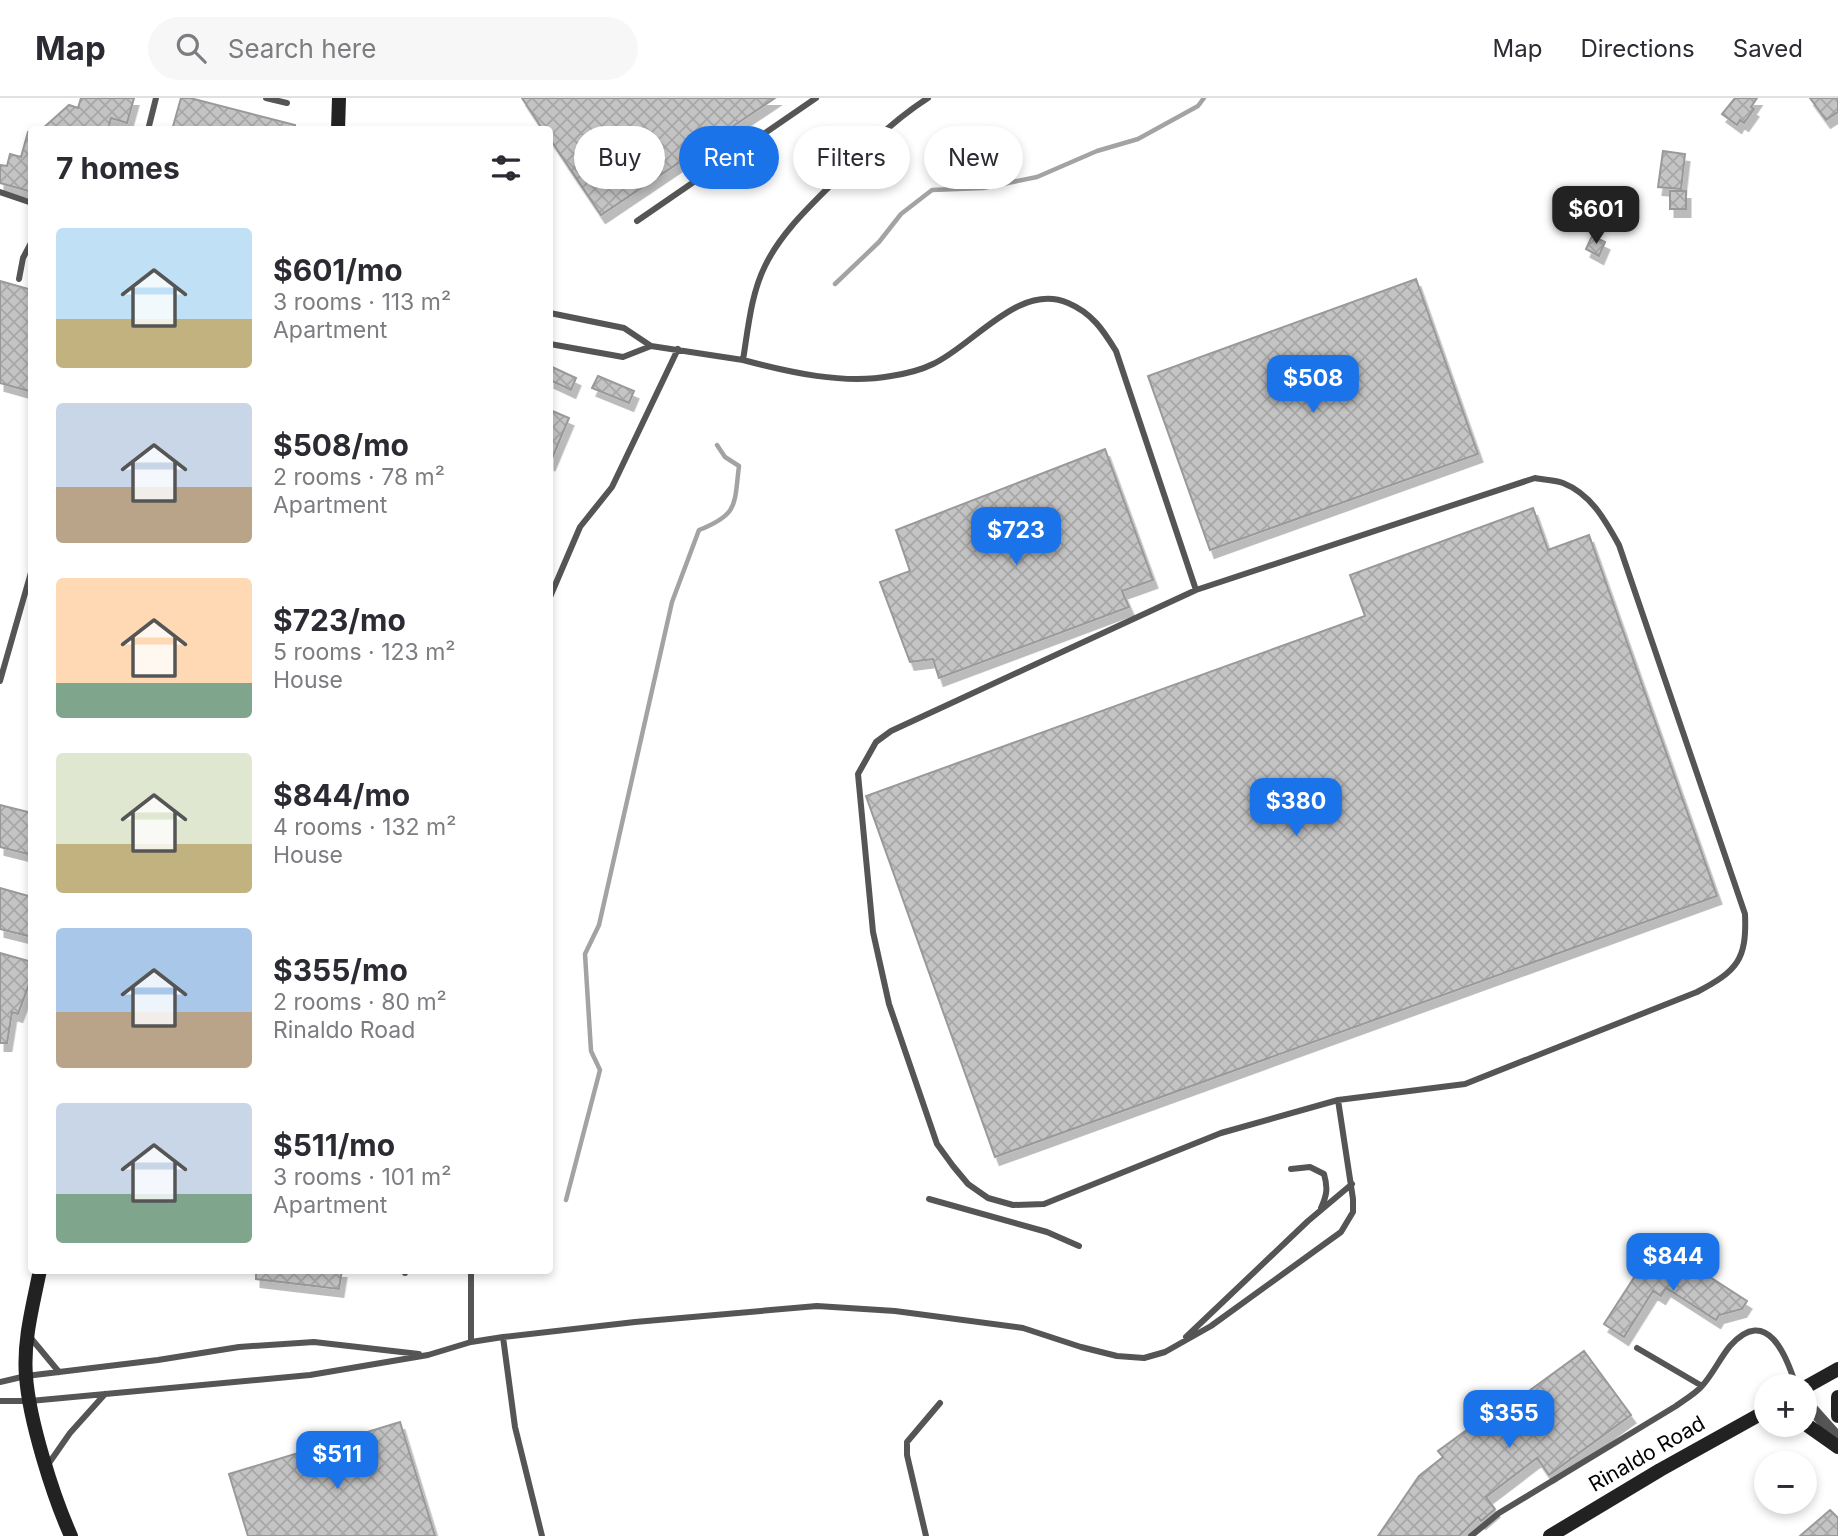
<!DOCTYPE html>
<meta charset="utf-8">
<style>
:root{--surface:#fff;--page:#f7f7f7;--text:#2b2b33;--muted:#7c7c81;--line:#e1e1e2;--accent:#1a73e8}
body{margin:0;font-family:Inter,sans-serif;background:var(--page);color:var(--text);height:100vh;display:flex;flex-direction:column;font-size:26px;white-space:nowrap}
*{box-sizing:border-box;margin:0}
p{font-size:23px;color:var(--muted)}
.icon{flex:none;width:38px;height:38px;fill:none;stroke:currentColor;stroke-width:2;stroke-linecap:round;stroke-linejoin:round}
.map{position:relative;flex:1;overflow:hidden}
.drawer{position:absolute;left:28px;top:28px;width:525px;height:1148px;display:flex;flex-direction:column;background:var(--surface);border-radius:7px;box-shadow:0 4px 10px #0003}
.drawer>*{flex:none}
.guide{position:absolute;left:574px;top:28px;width:665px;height:63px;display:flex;gap:14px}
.tools{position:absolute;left:1754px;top:1276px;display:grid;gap:14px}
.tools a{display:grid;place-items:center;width:63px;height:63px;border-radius:50%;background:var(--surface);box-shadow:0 4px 10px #0003;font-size:35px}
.price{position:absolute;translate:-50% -60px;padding:0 16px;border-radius:14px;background:var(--accent);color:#fff;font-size:23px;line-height:46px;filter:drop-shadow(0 2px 4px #0008)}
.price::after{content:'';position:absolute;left:50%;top:42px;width:21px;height:16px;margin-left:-10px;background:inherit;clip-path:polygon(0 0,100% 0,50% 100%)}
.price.active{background:#222;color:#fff}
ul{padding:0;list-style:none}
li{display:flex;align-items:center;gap:21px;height:175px;padding:0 28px}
li span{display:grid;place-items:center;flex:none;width:196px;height:140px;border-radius:7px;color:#555}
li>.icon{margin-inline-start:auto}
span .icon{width:84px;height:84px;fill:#fffc;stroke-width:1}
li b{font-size:30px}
h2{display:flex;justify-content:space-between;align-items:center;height:84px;padding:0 28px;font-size:30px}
.pill{padding:0 24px;border-radius:32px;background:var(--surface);box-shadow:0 4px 10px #0003;font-size:24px;line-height:63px}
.pill.active{background:var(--accent);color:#fff}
header{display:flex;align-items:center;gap:42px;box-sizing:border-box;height:98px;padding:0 35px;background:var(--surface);border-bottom:2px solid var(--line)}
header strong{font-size:33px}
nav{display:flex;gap:38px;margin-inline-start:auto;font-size:24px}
.search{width:490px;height:63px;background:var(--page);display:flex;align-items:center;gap:18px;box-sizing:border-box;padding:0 24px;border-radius:38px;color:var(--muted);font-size:26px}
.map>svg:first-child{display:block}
</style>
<header>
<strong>Map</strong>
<div class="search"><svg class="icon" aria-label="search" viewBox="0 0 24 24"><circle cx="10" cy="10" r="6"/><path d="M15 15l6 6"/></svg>Search here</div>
<nav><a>Map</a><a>Directions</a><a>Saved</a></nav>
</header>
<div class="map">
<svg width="1838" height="1438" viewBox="0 0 1838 1438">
<defs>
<pattern id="building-cross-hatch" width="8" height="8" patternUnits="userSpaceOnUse" patternTransform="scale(1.75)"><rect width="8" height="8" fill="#c4c4c4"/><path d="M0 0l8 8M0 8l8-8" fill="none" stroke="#a7a7a7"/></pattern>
<filter id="shadow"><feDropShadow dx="4.5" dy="8" stdDeviation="0" flood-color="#0004"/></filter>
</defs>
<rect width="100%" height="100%" fill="#fff"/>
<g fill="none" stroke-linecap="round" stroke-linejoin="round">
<path stroke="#a3a3a3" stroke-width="4.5" d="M835,186L879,144L901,116L932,92L983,90L1037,79L1097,53L1138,41L1198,8L1204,0
M566,1102L600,972L591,953L585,856L599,827L672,504L699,432C739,416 734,407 739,368L725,359L717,347"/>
</g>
<path fill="url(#building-cross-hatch)" stroke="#999" stroke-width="2" filter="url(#shadow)" d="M81,0H134L127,25L111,20L108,32H41L69,7L78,10Z
M181,0H190L295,27V32H172Z
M522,0H775L601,117L550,41V32H543Z
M1735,0H1757L1751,9L1754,11L1744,25L1740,22L1737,27L1722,16Z
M1810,0H1838V14L1826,22Z
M28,34H32V94L0,85V67L7,68L10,56L21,59Z
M1663,53L1685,56L1681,91L1658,89Z
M1670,93H1686V111H1670Z
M1592,138L1605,144L1599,158L1586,151Z
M1416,181L1478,356L1210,452L1148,278Z
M0,183L32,192V294L0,285Z
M550,268L576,280L571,292L550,282Z
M598,278L634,293L629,305L592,290Z
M550,312L569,320L550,365Z
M1105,351L1153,482L1122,493L1129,509L939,580L933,561L910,564L880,484L910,473L896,432Z
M1533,410L1548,452L1589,437L1717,798L995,1059L866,698L1365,518L1350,477Z
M0,707L32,715V757L0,749Z
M0,790L32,799V839L0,831Z
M0,855L32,864V878L18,916L12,914L7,945H0Z
M1682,1161L1747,1203L1742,1211L1719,1217L1716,1222L1666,1190L1661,1198L1653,1193L1624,1239L1604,1226L1641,1169Z
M256,1172H342L339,1191L256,1181Z
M1584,1253L1631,1317L1549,1377L1537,1360L1486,1399L1495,1411L1481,1423L1478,1419L1459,1438H1378L1419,1378L1443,1359L1438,1353L1497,1310L1500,1314Z
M400,1324L435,1438H248L229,1376Z
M1830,1412L1838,1420V1438H1800Z"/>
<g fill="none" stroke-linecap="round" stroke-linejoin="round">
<path stroke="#555" stroke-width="6" d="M266,0L287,5
M148,32L156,0
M0,94L32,105
M637,123L816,0
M19,181L23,160L32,143
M550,215L624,230L651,248L743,262C748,231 751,196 765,168C780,137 805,113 829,89C860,56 889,25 928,0
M550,246L623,259L651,248
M743,262C788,274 844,287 891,278C904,276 921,272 933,266C974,247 1019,184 1068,205C1092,215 1103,232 1116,253L1196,492
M1535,380C1544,382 1555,382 1563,385C1591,396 1605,422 1619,447L1745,816C1747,862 1737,873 1697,894L1465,986L1338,1002L1221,1035L1044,1106L1013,1107L988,1100L968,1086L953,1068L937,1046L889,906L873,834L858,676L876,644L891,633L1196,492Z
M550,499L580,429L612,389L678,251
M0,583L32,471
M1291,1071L1310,1069L1324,1076C1328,1090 1327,1097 1321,1110
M929,1101L1047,1134L1079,1148
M405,1175V1172
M30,1239L59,1274
M503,1239L515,1329L542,1438
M1186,1239L1308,1123L1352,1086
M471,1244V1172
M1637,1250L1702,1288
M0,1284L26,1278L158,1262L239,1249L314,1244L419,1256
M0,1303H30L310,1277L428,1257L471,1244L503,1239L635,1224L817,1208L895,1213L1023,1230L1081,1249L1117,1258L1144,1260L1165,1254L1211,1228L1341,1134L1353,1114V1101L1338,1002
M47,1368L70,1335L105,1296
M926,1438L907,1357V1344L940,1305
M1471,1438L1499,1415L1676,1308C1684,1302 1695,1296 1702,1288C1713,1276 1720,1260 1730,1248C1767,1206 1787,1259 1796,1288"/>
<path stroke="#555" stroke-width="12" d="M1804,1302L1838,1340"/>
<path stroke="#222" stroke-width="14" d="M338,32L339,0
M40,1172C33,1207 23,1243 26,1278C29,1322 53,1398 71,1438
M1804,1290L1838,1271
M1838,1299V1318
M1804,1325L1838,1349
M1550,1438L1660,1372L1766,1313"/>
</g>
<g text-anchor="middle" stroke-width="7" stroke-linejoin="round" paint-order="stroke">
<g font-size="21" fill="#000" stroke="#fff">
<text transform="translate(1647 1356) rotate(-30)" y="7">Rinaldo Road</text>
</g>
</g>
</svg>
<div class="tools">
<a>+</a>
<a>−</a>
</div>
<b class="price active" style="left:1596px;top:148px">$601</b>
<b class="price" style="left:1313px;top:317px">$508</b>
<b class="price" style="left:1016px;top:469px">$723</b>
<b class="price" style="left:1296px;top:740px">$380</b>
<b class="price" style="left:1673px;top:1195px">$844</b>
<b class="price" style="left:1509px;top:1352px">$355</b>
<b class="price" style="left:337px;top:1393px">$511</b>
<div class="guide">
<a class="pill">Buy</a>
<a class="pill active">Rent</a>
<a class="pill">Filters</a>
<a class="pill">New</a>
</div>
<section class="drawer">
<h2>7 homes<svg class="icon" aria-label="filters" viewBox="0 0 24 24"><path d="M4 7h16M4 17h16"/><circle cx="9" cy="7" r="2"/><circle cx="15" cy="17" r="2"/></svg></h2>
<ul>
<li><span style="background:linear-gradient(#bfe0f5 65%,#c2b280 0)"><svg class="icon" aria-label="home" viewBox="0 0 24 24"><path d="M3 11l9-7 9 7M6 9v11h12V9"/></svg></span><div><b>$601/mo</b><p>3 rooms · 113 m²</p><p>Apartment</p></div></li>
<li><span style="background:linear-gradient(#c9d6e8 60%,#b9a48a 0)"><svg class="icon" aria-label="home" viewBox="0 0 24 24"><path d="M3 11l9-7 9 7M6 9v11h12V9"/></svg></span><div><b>$508/mo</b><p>2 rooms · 78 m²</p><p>Apartment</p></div></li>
<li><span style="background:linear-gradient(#ffd9b3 75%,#7fa58c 0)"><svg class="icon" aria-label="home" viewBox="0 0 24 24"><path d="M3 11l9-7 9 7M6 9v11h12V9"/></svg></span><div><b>$723/mo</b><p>5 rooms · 123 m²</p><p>House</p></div></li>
<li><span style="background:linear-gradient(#dfe7d0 65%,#c2b280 0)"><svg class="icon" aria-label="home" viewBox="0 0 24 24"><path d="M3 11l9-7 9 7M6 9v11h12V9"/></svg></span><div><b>$844/mo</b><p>4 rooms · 132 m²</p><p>House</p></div></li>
<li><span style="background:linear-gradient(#a9c7e8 60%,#b9a48a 0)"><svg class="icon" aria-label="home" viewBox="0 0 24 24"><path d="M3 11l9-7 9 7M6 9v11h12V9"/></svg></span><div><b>$355/mo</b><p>2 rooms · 80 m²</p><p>Rinaldo Road</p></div></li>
<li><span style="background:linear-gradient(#c9d6e8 65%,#7fa58c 0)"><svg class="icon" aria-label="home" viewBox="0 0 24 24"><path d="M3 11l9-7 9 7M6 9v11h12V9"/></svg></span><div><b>$511/mo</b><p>3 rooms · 101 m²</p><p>Apartment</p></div></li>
</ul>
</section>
</div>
